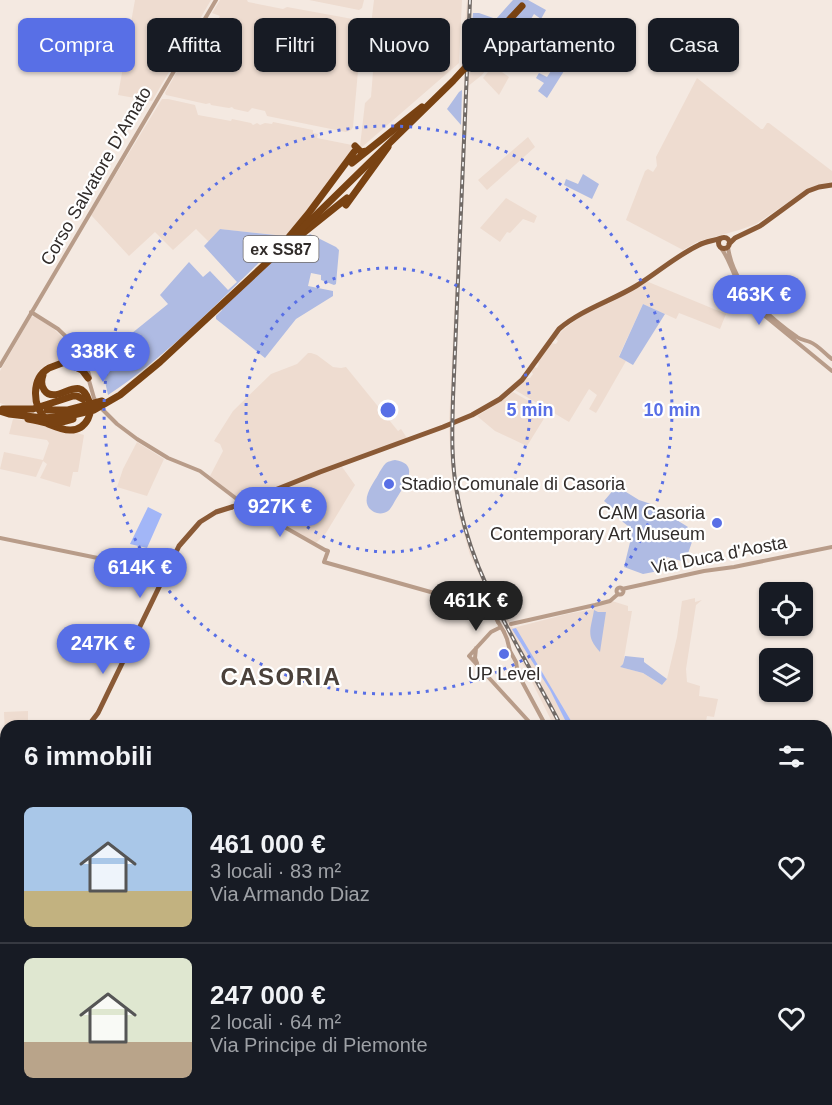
<!DOCTYPE html>
<html lang="it">
<meta charset="utf-8">
<style>
:root{--surface:#171b24;--page:#20242c;--text:#f1f3f6;--muted:#9ea1a6;--line:#363941;--accent:#586fe6}
body{margin:0;font-family:Arial,sans-serif;background:var(--page);color:var(--text);height:100vh;display:flex;flex-direction:column;font-size:22px;white-space:nowrap}
*{box-sizing:border-box;margin:0}
p{font-size:20px;color:var(--muted)}
.icon{flex:none;width:33px;height:33px;fill:none;stroke:currentColor;stroke-width:2;stroke-linecap:round;stroke-linejoin:round}
.map{position:relative;flex:1;overflow:hidden}
.sheet{position:absolute;left:0px;top:720px;width:832px;height:386px;display:flex;flex-direction:column;background:var(--surface);border-radius:18px 18px 0 0;box-shadow:0 2px 4px #0004}
.sheet>*{flex:none}
.banner{position:absolute;left:18px;top:18px;width:796px;height:54px;display:flex;gap:12px}
.fabs{position:absolute;left:759px;top:582px;display:grid;gap:12px}
.fabs a{display:grid;place-items:center;width:54px;height:54px;border-radius:9px;background:var(--surface);box-shadow:0 2px 4px #0004;font-size:30px}
.price{position:absolute;translate:-50% -51px;padding:0 14px;border-radius:21px;background:var(--accent);color:#fff;font-size:20px;line-height:39px;filter:drop-shadow(0 2px 3px #0008)}
.price::after{content:'';position:absolute;left:50%;top:36px;width:18px;height:14px;margin-left:-9px;background:inherit;clip-path:polygon(0 0,100% 0,50% 100%)}
.price.selected{background:#222;color:#fff}
ul{padding:0;list-style:none}
li{display:flex;align-items:center;gap:18px;height:150px;padding:0 24px}
li+li{border-top:2px solid var(--line)}
li span{display:grid;place-items:center;flex:none;width:168px;height:120px;border-radius:9px;color:#555}
li>.icon{margin-inline-start:auto}
span .icon{width:72px;height:72px;fill:#fffc;stroke-width:1}
li b{font-size:26px}
h2{display:flex;justify-content:space-between;align-items:center;height:72px;padding:0 24px;font-size:26px}
.chip{padding:0 21px;border-radius:9px;background:var(--surface);box-shadow:0 2px 4px #0004;font-size:21px;line-height:54px}
.chip.selected{background:var(--accent);color:#fff}
.map>svg:first-child{display:block}
</style>
<div class="map">
<svg width="832" height="1105" viewBox="0 0 832 1105">
<rect width="100%" height="100%" fill="#f4e9e1"/>
<path fill="#eedcd0" d="M135,0H211L152,101L118,95Z
M220,0H247L248,2L283,9L287,7L358,20L361,22L362,26L353,127L351,130L346,132L267,116L265,111L252,108L248,112L234,109L232,107L229,108L211,105L210,103L206,104L166,95L165,93L200,30L210,32L220,16L212,13Z
M309,0H364L362,8L359,10Z
M374,0H462L459,63L362,147L360,146L365,103L371,97L375,46L369,41Z
M467,0H471L469,41L471,37L495,57L482,75L467,87L453,434L455,471L460,504L468,534L482,572L501,612L504,611L513,628L567,614L594,609L595,606L612,601L628,606V611H632L623,664L620,667L643,673L662,685L667,679L677,637L682,601L695,598V602L702,600L696,605L686,669L687,682L700,686L699,696L718,699L714,717L707,716L705,726H554L524,666L522,663L523,662L496,611L470,555L459,517L454,489L451,468L449,425L466,49L463,48Z
M498,60L505,66L502,72L509,77L499,95L483,78Z
M697,78L761,129H763L767,123H769L832,171V180L830,183L821,184L809,188L756,224L739,230L697,242L683,250L626,220L645,171L648,169L653,172L657,166L656,157Z
M162,99H168L195,105L198,115L231,121L232,119L251,123L253,125L257,123L260,125L265,123L272,124L273,122L313,130V133L318,134L317,138L352,145V150L325,185L312,206L285,236L220,229L209,242L196,229L173,250L155,232L129,256L91,215Z
M528,137L535,147L487,190L478,180Z
M506,198L537,216L534,223L523,219L510,233L507,232L500,242L480,228Z
M646,281L726,314L720,329L679,313L676,319L643,304L619,356L626,361L602,403L596,413L589,409L597,395L589,389L569,422L515,390L527,378H530L533,374L531,371L534,367L537,368L539,364L538,362L551,343L556,344L558,341L555,338L564,329L581,316Z
M35,316L55,330L67,342L71,351L69,358L46,365L38,372L33,386L32,397L33,406H9L0,403V371L31,317Z
M308,353H311L317,355L333,367L341,368L346,367L398,431L401,429L407,438L340,464L355,485L326,533L316,543L260,511H257L248,506L210,476L223,451L220,444L214,441L233,411L271,374L297,364Z
M513,392L548,412L527,446L495,431L477,416L503,400Z
M13,419L44,423L84,435L78,472H73L70,487L40,478L47,464L43,461L36,477L0,469L4,452L43,460L49,443L47,440L9,434Z
M137,442L164,459L147,496L117,487L123,469Z
M28,711V726H6L5,737L4,712Z"/>
<path fill="#afbbe3" d="M513,0H528L546,10L541,19L534,14L523,32L501,62L471,37L473,13H479L496,19Z
M555,65L564,71L547,98L538,91L544,83L536,78L539,73L547,77Z
M462,90L461,125L447,109L459,92Z
M583,174L599,184L592,199L564,185L566,179L578,184Z
M220,229L285,236L270,250L271,251C219,301 168,356 108,395L100,359L168,304L160,295L189,262L203,277L210,271L228,290L237,282L204,246Z
M310,234L336,247L339,250L336,284L334,285L321,280V275L311,273L308,286L333,291V296L296,319L265,358L216,319V316L222,310V308L277,257L278,258L292,244L296,246Z
M643,304L665,314L633,365L619,357Z
M395,460C420,464 406,483 398,496C395,500 392,508 388,511C384,514 378,514 374,512C358,503 372,485 378,475C380,471 383,466 386,463C389,461 391,461 395,460Z
M618,487L639,500L651,504L688,527L684,534L693,539L685,562L667,557L664,570L643,574L624,567L633,530L613,514L615,510L604,501L615,488Z
M594,610L598,612H606L600,652C585,635 591,630 594,610Z
M625,656L644,658V662L667,679L662,685L643,673L620,667L623,664Z
M827,731L832,736V801L827,796Z
M6,865V927L0,924V867Z"/>
<path fill="#a2b6f7" d="M148,507L162,514L147,548L130,544Z
M516,628L574,726H568L550,690L512,629Z"/>
<g fill="none" stroke-linecap="round" stroke-linejoin="round">
<path stroke="#b89c89" stroke-width="4" d="M728,247C733,286 767,316 797,337C801,340 805,340 810,342C818,345 825,354 832,359
M721,248C728,257 731,268 736,278C743,293 753,305 765,316L832,371
M31,312L58,329L83,353
M78 357a4 4 0 1 1 8 0a4 4 0 1 1-8 0Z
M85,361L90,378
M82,362L85,370
M0,366L216,0
M88,377L94,398L98,405L117,424L137,439L168,458L200,471L250,509L272,520L325,550L328,551L324,562
M0,538L166,572
M324,562L484,607L494,614L498,622
M616.5 591a3.5 3.5 0 1 1 7 0a3.5 3.5 0 1 1-7 0Z
M622,589L704,571L734,567L832,547
M511,624L595,605L610,601L618,594
M499,628L491,632L469,656L533,726
M504,632L507,639L510,651L516,662L518,674L546,726
M476,648L475,658L477,663
M0,1029H6
M269,1105V1100"/>
<path stroke="#8a5a36" stroke-width="5" d="M718.5 243a5.5 5.5 0 1 1 11 0a5.5 5.5 0 1 1-11 0Z
M729,244L735,238L760,226L808,191L819,187L832,185
M250,500L320,472L443,427L472,415L500,399L522,380L559,329C581,310 611,301 636,286C657,273 676,256 699,245C706,241 714,241 721,238
M88,726L98,713L179,546L200,522L216,512L232,507
M0,777L6,776
M335,1100L346,1105
M682,1105L684,1100"/>
<path stroke="#794212" stroke-width="7" d="M355,146L361,152L367,151
M352,163L422,107
M346,205L388,147
M289,237L308,214L354,152
M292,242L347,198
M69,361L73,354V348
M69,364L82,370L88,378
M28,419C34,420 40,421 46,423C61,429 78,437 88,419C91,413 91,407 89,401C82,381 72,390 59,394C45,398 39,386 43,375
M46,419C32,406 31,378 49,368L78,357
M0,926L6,929
M0,934L6,938
M0,942L6,945
M322,1100L332,1105"/>
<g stroke="#716a66" stroke-width="4">
<path id="rail" d="M470,0L453,398C452,432 451,465 458,498C473,581 523,652 561,726
M765,1100L766,1105"/>
</g>
<use href="#rail" stroke="#fff" stroke-width="1.5" stroke-dasharray="4.5" stroke-linecap="butt"/>
<path stroke="#b89c89" stroke-width="4" d="M498,622L504,632"/>
<path stroke="#8a5a36" stroke-width="5" d="M232,507L250,500"/>
<path stroke="#794212" stroke-width="7" d="M3,409H33L73,396H77L83,399
M47,410H68L102,401
M0,411L9,414L43,418L69,416L94,410L120,395L160,362L275,255L453,81L522,6
M52,423L62,422L73,419"/>
</g>
<g fill="none" stroke="#586fe6" stroke-width="3" stroke-dasharray="3 6">
<circle cx="388" cy="410" r="142"/>
<circle cx="388" cy="410" r="284"/>
</g>
<g fill="#586fe6" stroke="#fff" stroke-width="2">
<circle cx="389" cy="484" r="6"/>
<circle cx="717" cy="523" r="6"/>
<circle cx="504" cy="654" r="6"/>
</g>
<g text-anchor="middle" stroke-width="4.5" stroke-linejoin="round" paint-order="stroke">
<rect fill="#fff" stroke="#6f6b6a" stroke-width="1.5" x="243.5" y="236" width="75" height="26" rx="4.5"/>
<g font-size="16" font-weight="bold" fill="#312c2a">
<text x="281" y="255">ex SS87</text>
</g>
<g font-size="18" fill="#312c2a" stroke="#fff">
<text transform="translate(96 176) rotate(-60)" y="6">Corso Salvatore D'Amato</text>
<text transform="translate(719 555) rotate(-11)" y="6">Via Duca d'Aosta</text>
</g>
<g font-size="18" fill="#312c2a" stroke="#fff" text-anchor="start">
<text x="401" y="490">Stadio Comunale di Casoria</text>
<text x="705" y="519" text-anchor="end">CAM Casoria<tspan x="705" dy="21">Contemporary Art Museum</tspan></text>
<text x="504" y="680" text-anchor="middle">UP Level</text>
</g>
<g font-size="24" font-weight="bold" letter-spacing="1.5" fill="#4a413b" stroke="#fff">
<text x="281" y="685">CASORIA</text>
</g>
</g>
<circle cx="388" cy="410" r="9" fill="#586fe6" stroke="#fff" stroke-width="3"/>
<g font-size="18" text-anchor="middle" font-weight="bold" fill="#586fe6" stroke="#fff" stroke-width="4.5" stroke-linejoin="round" paint-order="stroke">
<text x="530" y="416">5 min</text>
<text x="672" y="416">10 min</text>
</g>
</svg>
<div class="fabs">
<a><svg class="icon" aria-label="locate" viewBox="0 0 24 24"><circle cx="12" cy="12" r="6"/><path d="M12 2v4M12 18v4M2 12h4M18 12h4"/></svg></a>
<a><svg class="icon" aria-label="layers" viewBox="0 0 24 24"><path d="M12 4l9 5-9 5-9-5zM3 14l9 5 9-5"/></svg></a>
</div>
<b class="price" style="left:759px;top:326px">463K €</b>
<b class="price" style="left:103px;top:383px">338K €</b>
<b class="price" style="left:280px;top:538px">927K €</b>
<b class="price" style="left:140px;top:599px">614K €</b>
<b class="price selected" style="left:476px;top:632px">461K €</b>
<b class="price" style="left:103px;top:675px">247K €</b>
<div class="banner">
<a class="chip selected">Compra</a>
<a class="chip">Affitta</a>
<a class="chip">Filtri</a>
<a class="chip">Nuovo</a>
<a class="chip">Appartamento</a>
<a class="chip">Casa</a>
</div>
<section class="sheet">
<h2>6 immobili<svg class="icon" aria-label="filters" viewBox="0 0 24 24"><path d="M4 7h16M4 17h16"/><circle cx="9" cy="7" r="2"/><circle cx="15" cy="17" r="2"/></svg></h2>
<ul>
<li><span style="background:linear-gradient(#a9c7e8 70%,#c2b280 0)"><svg class="icon" aria-label="home" viewBox="0 0 24 24"><path d="M3 11l9-7 9 7M6 9v11h12V9"/></svg></span><div><b>461 000 €</b><p>3 locali · 83 m²</p><p>Via Armando Diaz</p></div><svg class="icon" aria-label="heart" viewBox="0 0 24 24"><path d="M12 20l-8-8c-3-5 5-10 8-4 3-6 11-1 8 4z"/></svg></li>
<li><span style="background:linear-gradient(#dfe7d0 70%,#b9a48a 0)"><svg class="icon" aria-label="home" viewBox="0 0 24 24"><path d="M3 11l9-7 9 7M6 9v11h12V9"/></svg></span><div><b>247 000 €</b><p>2 locali · 64 m²</p><p>Via Principe di Piemonte</p></div><svg class="icon" aria-label="heart" viewBox="0 0 24 24"><path d="M12 20l-8-8c-3-5 5-10 8-4 3-6 11-1 8 4z"/></svg></li>
</ul>
</section>
</div>
